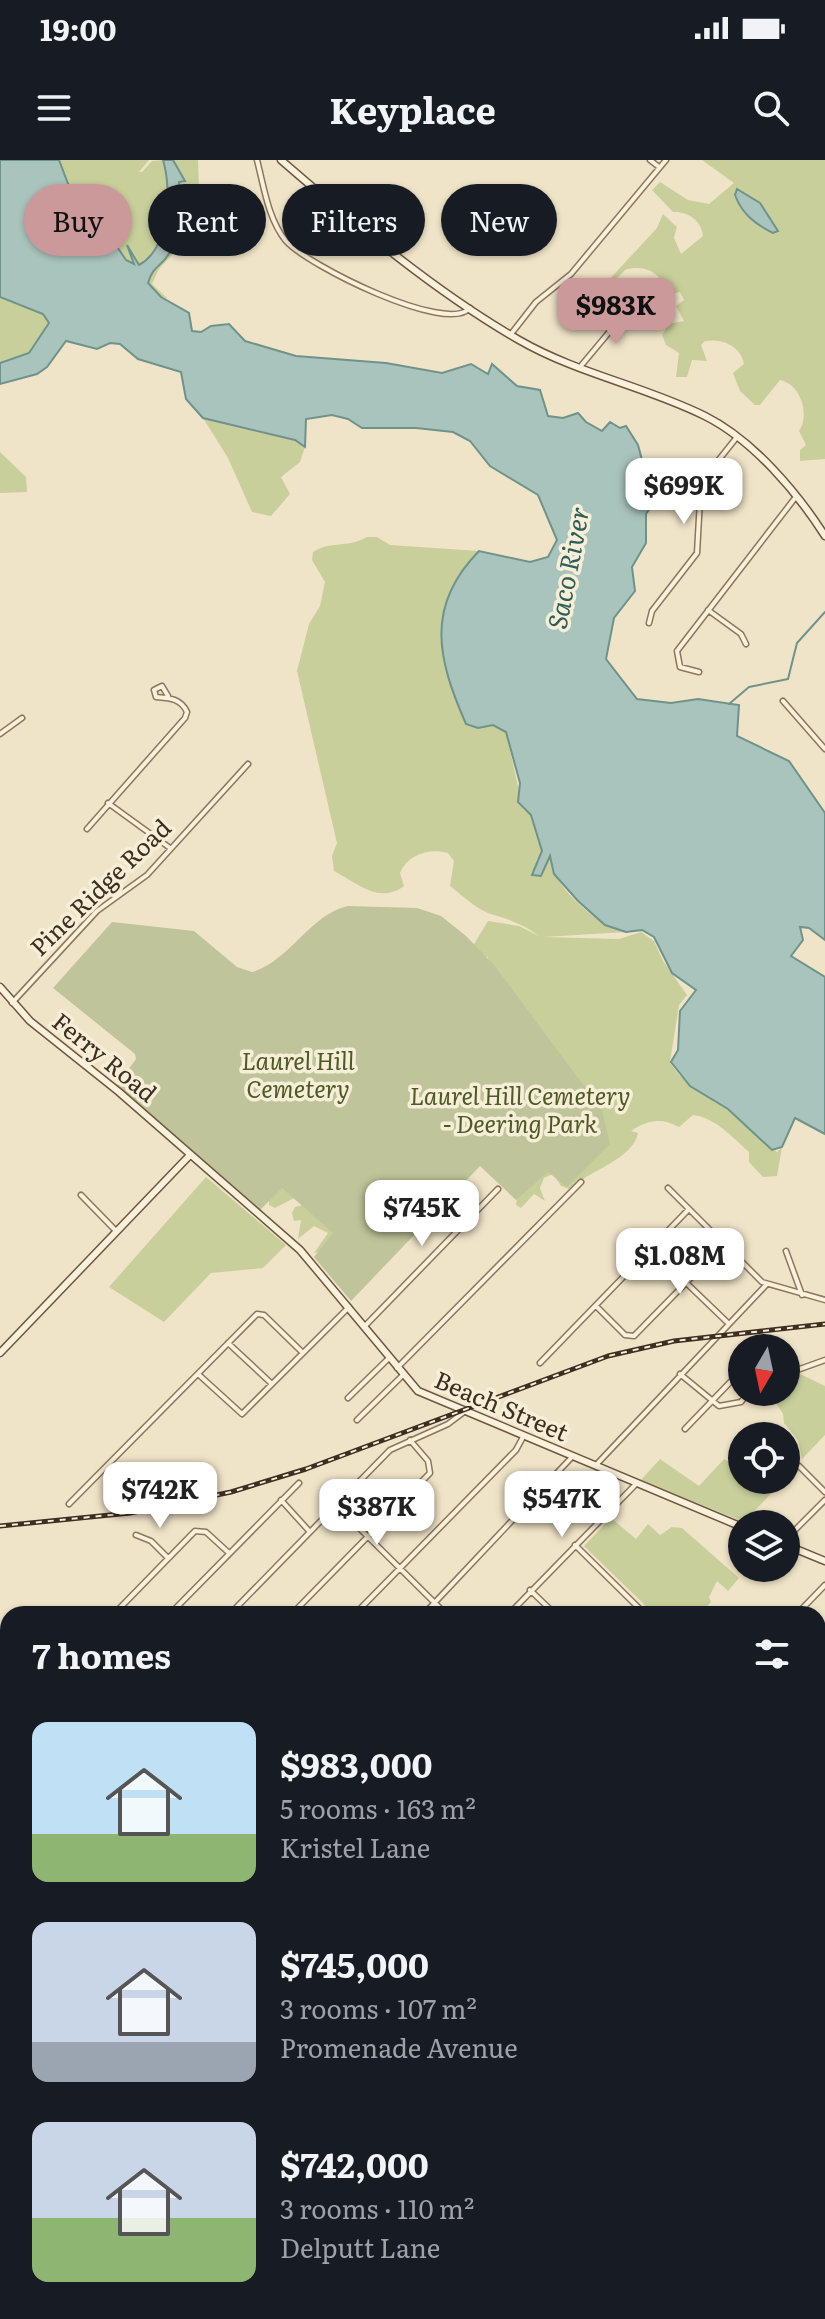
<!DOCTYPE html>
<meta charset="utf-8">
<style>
:root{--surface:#171b24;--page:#242831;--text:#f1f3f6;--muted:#9ea1a6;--accent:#cc999b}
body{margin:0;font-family:Literata,serif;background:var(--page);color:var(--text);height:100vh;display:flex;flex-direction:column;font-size:30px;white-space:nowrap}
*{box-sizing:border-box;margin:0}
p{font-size:26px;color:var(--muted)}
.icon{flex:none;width:44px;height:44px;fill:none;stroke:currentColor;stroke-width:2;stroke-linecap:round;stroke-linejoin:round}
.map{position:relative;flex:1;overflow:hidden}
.panel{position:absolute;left:0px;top:1446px;width:826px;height:714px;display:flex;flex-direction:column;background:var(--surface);border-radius:24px 24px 0 0;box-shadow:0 2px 6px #0004}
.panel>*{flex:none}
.top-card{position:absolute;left:24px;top:24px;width:778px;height:72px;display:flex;gap:16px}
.needle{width:52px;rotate:189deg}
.buttons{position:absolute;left:728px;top:1174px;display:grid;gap:16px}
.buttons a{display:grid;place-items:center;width:72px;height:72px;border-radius:50%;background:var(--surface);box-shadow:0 2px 6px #0004;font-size:40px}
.price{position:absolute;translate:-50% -68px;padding:0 18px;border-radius:16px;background:#fff;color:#222;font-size:26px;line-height:52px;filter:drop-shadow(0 2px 4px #0008)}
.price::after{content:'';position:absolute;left:50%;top:48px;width:24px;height:18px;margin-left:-12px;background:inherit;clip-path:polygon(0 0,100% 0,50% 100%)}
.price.selected{background:var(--accent);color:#111}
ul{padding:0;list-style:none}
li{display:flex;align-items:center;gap:24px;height:200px;padding:0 32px}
li span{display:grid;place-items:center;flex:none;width:224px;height:160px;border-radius:16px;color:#555}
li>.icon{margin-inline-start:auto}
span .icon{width:96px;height:96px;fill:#fffc;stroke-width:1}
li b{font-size:34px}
h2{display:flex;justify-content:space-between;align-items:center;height:96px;padding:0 32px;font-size:34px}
.tag{padding:0 28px;border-radius:36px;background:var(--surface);box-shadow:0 2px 6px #0004;font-size:28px;line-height:72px}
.tag.selected{background:var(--accent);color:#111}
.status{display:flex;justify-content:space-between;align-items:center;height:56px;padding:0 40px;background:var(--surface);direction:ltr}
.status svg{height:22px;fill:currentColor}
header{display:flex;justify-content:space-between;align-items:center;height:104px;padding:0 32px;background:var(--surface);font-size:36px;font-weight:700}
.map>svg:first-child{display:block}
</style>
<div class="status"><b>19:00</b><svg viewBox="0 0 49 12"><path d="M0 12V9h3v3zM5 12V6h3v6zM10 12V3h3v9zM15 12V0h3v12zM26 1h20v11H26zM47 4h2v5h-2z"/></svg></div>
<header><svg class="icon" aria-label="menu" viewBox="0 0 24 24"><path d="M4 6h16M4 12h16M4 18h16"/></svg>Keyplace<svg class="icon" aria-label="search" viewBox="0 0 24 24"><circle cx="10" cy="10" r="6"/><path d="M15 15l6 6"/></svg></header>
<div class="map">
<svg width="825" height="2159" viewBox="0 0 825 2159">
<rect width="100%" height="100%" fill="#f0e4c8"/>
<path fill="#c9cf9b" d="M59,0H149L139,12H142L152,1L163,0C171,27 170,94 138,104L128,88L134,104L126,101L91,48L70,29Z
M173,0H198L199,26L188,43L173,94L159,109L152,124L167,138L161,137L148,123C153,106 162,107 170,92C181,72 182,44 179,22L185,21Z
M702,0H825V299L800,301V290L806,285L799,271C810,255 801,224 780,220L760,245H755L740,231L733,213L744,204C741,186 722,178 705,181L701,185L707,201L692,200L687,217H676L679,193L666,185L662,175L669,164L684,161L676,146L684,140L680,132L655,138L664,124C656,110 640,105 625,110L598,138H592L657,68L663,54L677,67L674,78L681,94L703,76C702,61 688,51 673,52L652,30L660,22L688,40L709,44L734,23Z
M0,137L43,154L49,163L29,193L0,203Z
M203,258L295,280L305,287L300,302L281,317L290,334L271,356L252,352L228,298Z
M0,292L26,317L27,332L0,333Z
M367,377H377L390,385L479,391L465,406L442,459L478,568L493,564L506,572L523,649L531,655L542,691L538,699L550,696C553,703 555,714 559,721C572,741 602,767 626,772L544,777L619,779L641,772L654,781L663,801L687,835L679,845L670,902C686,930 714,938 739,957C752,968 762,982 777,992L782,987L777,1016L763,1017L749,1002V992C732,977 716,958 693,955L679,967C661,957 647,960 631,971L638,973C633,999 589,1011 569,1029L561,1026L553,1014L544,1018L540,1028L545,1041L534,1034L521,1048L516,1045L518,1031L571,965L340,1068L322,1091L314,1093L328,1073L314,1066L298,1079L301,1060L294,1061L292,1053L295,1047L310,1043L300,1035L275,1048L269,1045V1036L489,806L488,797L468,794L488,761L519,766L541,777C525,766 512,760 494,755C478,751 463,736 450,726L454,701L448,693C430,688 408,694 400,713L404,726C380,745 355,722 334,711L332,696L337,683L297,511L309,464L320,446L325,422L312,400L313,392C329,381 349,388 367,377Z
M206,1017L286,1085L263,1108L211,1113L164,1162L109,1127Z
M800,1214L825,1226V1275L802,1299L798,1280L784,1263L783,1254L769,1232H786V1218Z
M742,1294V1320L781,1323L744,1362L641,1320L660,1299L699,1326L724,1299L731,1303Z
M611,1358L636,1379L648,1364L660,1375L672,1367L682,1368L739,1418L728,1431L717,1421L709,1437L711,1442L700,1454H654L584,1386Z
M825,2080V2159H708L709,2152H818V2083Z
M406,2152H641L628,2159H396Z"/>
<path fill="#bfc49a" d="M348,746L417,748L441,756L466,776L494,805L602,950L610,984L567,1027L548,1012L516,1040L480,1006L351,1141L314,1097L333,1073L282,1028L260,1050L117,925L136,899L135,894L53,828L112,762L194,771L237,807L252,812C290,801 309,755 348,746Z"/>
<path fill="#a9c4bc" stroke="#6f938a" stroke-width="2" d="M0,0H59L70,29L86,41L126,100L134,104L127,85L139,105C170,88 172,30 163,0H173L185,21L179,22C182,44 181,72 170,92C162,107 153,105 148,123L161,137L189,153L192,171L201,172L211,166L229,164L245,181L296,196L386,203L442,213L471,204L488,214L492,204L517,226L540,230L548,256L563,258L578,253L586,262L602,271L610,262L620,268L626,266L638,285L645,311L649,310L656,339L646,354V383L632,407L635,431L614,458L606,499L637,539L671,543L698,539L739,545L737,576L789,601L825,653V780L809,768L800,767L803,780L791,796L825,817V974L795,958L782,987L772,990L728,949L690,926L671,902L678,890L680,851L696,830L672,813L654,777L642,770L626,772L605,765L578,741L554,714L550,696L541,716L532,715L542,691L531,655L518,642L520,623L506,572L493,565L478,568L466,564C438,500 424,447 479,391L530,402L548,397L557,380L538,335L490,306L470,281L453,272L416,268H362L348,259L332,255L306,259L305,287L295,280L203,258L186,239L181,212L138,199L120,184L110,183L97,189L66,181L47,207L37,214L0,224V203L29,193L49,163L43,154L0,137Z
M737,29L760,43L778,71L773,73C755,64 742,54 735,35Z"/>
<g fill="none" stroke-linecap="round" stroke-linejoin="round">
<path stroke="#6f938a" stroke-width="2" d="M702,340L713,346L730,332L739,329
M656,341L675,348L696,339
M729,544L749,527L788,519L797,483L825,452
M0,1502L8,1503"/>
<g stroke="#8d765c" stroke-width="7">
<path id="street" d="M257,0C264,27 268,59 286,81C307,105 447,175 470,148
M650,0L659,7
M511,174L536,142L571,114L666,0
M580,207L631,146
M708,450L741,474L746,484
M649,463L652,451L697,393L701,322L737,277
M699,512L680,507L677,491L795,338
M783,541L825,589
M0,574L22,558
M108,643L170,688
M87,669L185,558L187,552C181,538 168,538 156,537L154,530L162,526L168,536
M12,843L97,751L147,715L248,604
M668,1028L762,1122L825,1140
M81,1035L116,1071
M651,1089L728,1163
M786,1091L802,1135
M596,1146L625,1175L634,1176L723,1085
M364,1167L498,1029
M228,1183L272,1224
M540,1203L688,1050
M397,1208L581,1022
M198,1214L242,1254L349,1147
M680,1214L719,1246L741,1242L749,1232
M786,1214L825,1200
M348,1238L388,1199
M357,1260L402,1216
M685,1269L737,1215
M596,1305L767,1124
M799,1306L825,1332
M281,1340L310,1372
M69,1344L257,1154L264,1155L302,1192
M336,1345L446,1454
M136,1375L151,1381L168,1398
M786,1379L825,1340
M575,1385L645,1454
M530,1430L555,1454
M114,1454L195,1371L206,1372L229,1393
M170,1454L299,1323
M230,1454L390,1290L448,1264L464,1252
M292,1454L430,1313L428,1301L410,1280
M355,1454L516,1290L523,1277
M424,1454L572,1297
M509,1454L636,1324
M797,1454L825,1425
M0,1571L8,1563
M0,1582L8,1589
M818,1710L825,1703
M818,1739L825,1746
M0,1823L8,1815
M0,2103L8,2111
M51,2152L58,2159"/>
</g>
<g stroke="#6f573f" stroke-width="9">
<path id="secondary" d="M281,0C355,64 434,131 519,180C578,214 645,226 705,256C753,280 797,332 825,376
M0,827L30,861L119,932L300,1090L418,1231L742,1367
M0,1193L190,995
M786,1385L825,1401"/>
</g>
<g stroke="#5b4430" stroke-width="10">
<path id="primary" d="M818,1518L825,1511
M0,1862L8,1867
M182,2159L188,2152
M193,2159L200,2152"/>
</g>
<g stroke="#5b4430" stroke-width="12">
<path id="highway" d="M0,1962L8,1967
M0,1979L8,1984
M146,2152L153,2159
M287,2152L298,2159
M319,2152L330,2159
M350,2152L355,2159
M209,2159L210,2152"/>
</g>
<use href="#street" stroke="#faf1dc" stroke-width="4"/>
<use href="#secondary" stroke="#faf1dc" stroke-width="6"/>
<use href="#primary" stroke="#f3d9a0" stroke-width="7"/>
<use href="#highway" stroke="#e0a458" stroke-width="9"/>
<g stroke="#3d2e20" stroke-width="5">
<path id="rail" d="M0,1366L130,1353L231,1332L306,1309L608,1196L674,1181L825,1164
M701,2159L703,2152"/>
</g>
<use href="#rail" stroke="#f7eed8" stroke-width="2" stroke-dasharray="6" stroke-linecap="butt"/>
</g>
<g text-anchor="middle" stroke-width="7" stroke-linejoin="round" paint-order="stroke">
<g font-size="24" fill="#3d2e20" stroke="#f7eed8">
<text transform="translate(101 728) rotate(-44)" y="8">Pine Ridge Road</text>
<text transform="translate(104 898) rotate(39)" y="8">Ferry Road</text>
<text transform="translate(501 1247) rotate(23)" y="8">Beach Street</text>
</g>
<g font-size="24" font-style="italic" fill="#4d5a26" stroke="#f7eed8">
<text x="298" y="910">Laurel Hill<tspan x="298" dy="28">Cemetery</tspan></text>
<text x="520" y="945">Laurel Hill Cemetery<tspan x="520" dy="28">- Deering Park</tspan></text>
</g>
<g font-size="26" font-style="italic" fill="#2f5d5a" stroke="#f7eed8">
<text transform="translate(569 408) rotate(-79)" y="9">Saco River</text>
</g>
</g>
</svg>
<div class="buttons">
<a><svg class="needle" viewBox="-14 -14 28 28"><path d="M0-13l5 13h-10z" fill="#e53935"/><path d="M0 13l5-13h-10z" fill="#9ea1a6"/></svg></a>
<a><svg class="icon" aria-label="locate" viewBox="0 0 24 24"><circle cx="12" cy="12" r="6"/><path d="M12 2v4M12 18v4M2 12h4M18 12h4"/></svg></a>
<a><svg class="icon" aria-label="layers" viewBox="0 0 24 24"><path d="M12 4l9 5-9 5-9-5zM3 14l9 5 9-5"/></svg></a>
</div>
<b class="price selected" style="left:616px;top:186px">$983K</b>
<b class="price" style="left:684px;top:366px">$699K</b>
<b class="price" style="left:422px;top:1088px">$745K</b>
<b class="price" style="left:680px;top:1136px">$1.08M</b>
<b class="price" style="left:160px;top:1370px">$742K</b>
<b class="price" style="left:562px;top:1379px">$547K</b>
<b class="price" style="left:377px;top:1387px">$387K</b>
<div class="top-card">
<a class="tag selected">Buy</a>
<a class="tag">Rent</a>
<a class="tag">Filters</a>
<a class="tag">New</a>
</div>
<section class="panel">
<h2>7 homes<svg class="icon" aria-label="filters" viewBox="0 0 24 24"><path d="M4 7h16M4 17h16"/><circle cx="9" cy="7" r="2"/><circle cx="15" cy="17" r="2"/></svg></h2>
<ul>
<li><span style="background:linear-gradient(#bfe0f5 70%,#8fb573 0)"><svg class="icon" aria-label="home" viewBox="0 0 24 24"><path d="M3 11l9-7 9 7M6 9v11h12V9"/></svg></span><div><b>$983,000</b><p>5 rooms · 163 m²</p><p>Kristel Lane</p></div></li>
<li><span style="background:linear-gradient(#c9d6e8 75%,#9aa5b1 0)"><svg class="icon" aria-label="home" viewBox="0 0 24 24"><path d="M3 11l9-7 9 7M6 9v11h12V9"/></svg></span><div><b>$745,000</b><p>3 rooms · 107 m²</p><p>Promenade Avenue</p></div></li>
<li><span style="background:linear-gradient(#c9d6e8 60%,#8fb573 0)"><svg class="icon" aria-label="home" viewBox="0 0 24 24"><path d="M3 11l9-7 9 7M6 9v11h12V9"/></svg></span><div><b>$742,000</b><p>3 rooms · 110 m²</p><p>Delputt Lane</p></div></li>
</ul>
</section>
</div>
